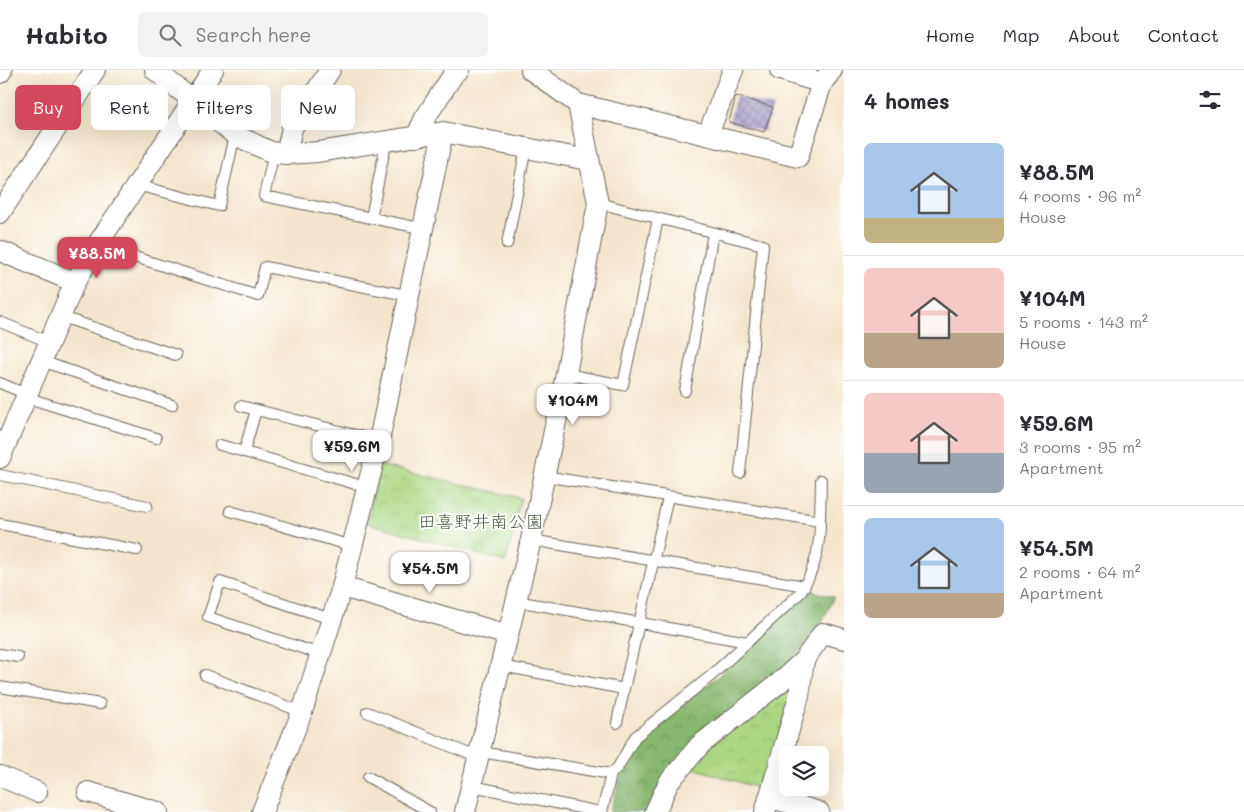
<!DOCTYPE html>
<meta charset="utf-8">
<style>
:root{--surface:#fff;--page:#f2f2f3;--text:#2b2b33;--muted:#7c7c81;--line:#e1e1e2;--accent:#d1495b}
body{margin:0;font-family:Mali,"Klee One",sans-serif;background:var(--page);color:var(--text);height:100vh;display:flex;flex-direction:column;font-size:19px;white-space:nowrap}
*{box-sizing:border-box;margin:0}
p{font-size:16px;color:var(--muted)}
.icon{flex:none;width:28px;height:28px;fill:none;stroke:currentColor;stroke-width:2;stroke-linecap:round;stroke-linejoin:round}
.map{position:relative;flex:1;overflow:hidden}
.drawer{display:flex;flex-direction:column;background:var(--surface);width:400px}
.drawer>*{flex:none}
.hud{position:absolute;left:15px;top:15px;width:475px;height:45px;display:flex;gap:10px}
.controls{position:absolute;left:779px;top:676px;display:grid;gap:10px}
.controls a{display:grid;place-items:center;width:50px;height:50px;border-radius:8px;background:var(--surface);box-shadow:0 5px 20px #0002;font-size:25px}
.price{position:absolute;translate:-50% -42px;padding:0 11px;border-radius:10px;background:#fff;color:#222;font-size:16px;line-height:32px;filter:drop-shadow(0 1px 2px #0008)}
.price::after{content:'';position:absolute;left:50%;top:30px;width:15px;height:11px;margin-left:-8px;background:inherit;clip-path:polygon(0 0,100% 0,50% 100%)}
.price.selected{background:var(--accent);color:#fff}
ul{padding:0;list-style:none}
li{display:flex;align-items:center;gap:15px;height:125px;padding:0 20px}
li+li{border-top:1px solid var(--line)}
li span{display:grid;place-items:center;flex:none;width:140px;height:100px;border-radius:8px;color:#555}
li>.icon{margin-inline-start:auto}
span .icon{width:60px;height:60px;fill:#fffc;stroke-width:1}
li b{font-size:21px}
h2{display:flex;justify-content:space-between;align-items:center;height:60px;padding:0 20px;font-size:21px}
.tag{padding:0 18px;border-radius:8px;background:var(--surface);box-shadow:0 5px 20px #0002;font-size:18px;line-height:45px}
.tag.selected{background:var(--accent);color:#fff}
header{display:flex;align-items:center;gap:30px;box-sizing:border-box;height:70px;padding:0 25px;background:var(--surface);border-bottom:1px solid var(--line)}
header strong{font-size:24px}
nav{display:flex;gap:28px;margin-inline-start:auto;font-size:18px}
.search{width:350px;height:45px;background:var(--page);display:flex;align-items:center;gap:12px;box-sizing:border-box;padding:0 18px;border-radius:8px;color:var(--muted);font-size:19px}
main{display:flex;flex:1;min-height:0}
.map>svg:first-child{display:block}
</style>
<header>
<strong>Habito</strong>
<div class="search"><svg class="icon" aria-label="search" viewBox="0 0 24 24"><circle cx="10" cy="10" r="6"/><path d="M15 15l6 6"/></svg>Search here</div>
<nav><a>Home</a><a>Map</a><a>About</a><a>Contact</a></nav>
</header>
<main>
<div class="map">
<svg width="844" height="742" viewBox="0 0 844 742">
<defs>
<pattern id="forest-crowns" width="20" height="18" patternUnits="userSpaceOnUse" patternTransform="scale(1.25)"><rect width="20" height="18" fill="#89b870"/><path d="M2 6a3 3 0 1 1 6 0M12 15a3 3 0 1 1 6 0" fill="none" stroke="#6f955b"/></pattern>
<pattern id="park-crowns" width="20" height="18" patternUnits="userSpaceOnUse" patternTransform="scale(1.25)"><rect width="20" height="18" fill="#acd782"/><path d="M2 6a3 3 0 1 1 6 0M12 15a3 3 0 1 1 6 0" fill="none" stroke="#93b870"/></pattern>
<pattern id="building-cross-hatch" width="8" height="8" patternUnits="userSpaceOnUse" patternTransform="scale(1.25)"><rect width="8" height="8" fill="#aba1cb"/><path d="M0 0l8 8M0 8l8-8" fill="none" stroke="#8a82a4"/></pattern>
</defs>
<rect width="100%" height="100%" fill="#fff"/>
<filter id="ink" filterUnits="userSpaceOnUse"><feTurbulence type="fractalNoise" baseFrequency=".02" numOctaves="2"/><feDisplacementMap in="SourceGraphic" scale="10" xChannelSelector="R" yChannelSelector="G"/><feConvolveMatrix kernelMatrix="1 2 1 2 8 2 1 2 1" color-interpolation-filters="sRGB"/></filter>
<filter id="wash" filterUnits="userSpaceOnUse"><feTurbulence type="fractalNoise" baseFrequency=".0096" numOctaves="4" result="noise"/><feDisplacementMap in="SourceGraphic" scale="20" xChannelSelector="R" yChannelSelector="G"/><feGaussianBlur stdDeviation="1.12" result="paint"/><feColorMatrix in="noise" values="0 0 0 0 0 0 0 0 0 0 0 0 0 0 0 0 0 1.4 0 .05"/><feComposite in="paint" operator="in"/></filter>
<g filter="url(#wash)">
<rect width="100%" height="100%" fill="#f4e6ce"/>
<path fill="url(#forest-crowns)" stroke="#526a46" d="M809,520L834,527L821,554L800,581L647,742H610L619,712L637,671L716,608Z"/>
<path fill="url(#park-crowns)" stroke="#647a4f" d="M380,395L521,428L506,492L367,453Z
M785,620L791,624L764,720L690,697L705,679Z"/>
<g id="blocks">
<path fill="url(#building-cross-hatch)" d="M736,26L773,37L764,62L729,52Z"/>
</g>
</g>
<g filter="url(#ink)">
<use href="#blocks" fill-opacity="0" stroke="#68635a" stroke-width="1"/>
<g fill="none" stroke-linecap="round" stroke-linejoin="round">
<g stroke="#68635a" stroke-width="12">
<path id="service" d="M274,83L264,126L425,159
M136,115L219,136L235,65
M598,133L763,175L740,403
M371,148L386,73
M507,174L526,78
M97,175L258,226L265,197L411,226
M59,246L176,285
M0,252L49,272
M41,291L172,335
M566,304L623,315L658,149
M0,313L26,324
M685,321L713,163
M25,327L156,368
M241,336L379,371
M220,375L366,417
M244,382L256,340
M0,405L147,436
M544,406L820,451C820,477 815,502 799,524L712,605L635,667L618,697L611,704L602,742
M230,441L352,476
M820,451L821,410
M0,454L137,480
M531,470L805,516
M516,531L748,572
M0,584L18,587
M320,584L208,547L220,512L331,549
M501,596L624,619L668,427
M205,605L302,642
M0,617L100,634
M367,642L479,688
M617,653L624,619
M481,682L611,704
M368,707L430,742
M472,716L600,742"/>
</g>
<g stroke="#68635a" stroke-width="22">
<path id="minor" d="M155,0L235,65L271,82L286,84L318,82L443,62L588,90
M780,0L822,13
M0,3L2,0
M578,34L798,87L822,13L832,0
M708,64L733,0
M416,67L425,48L455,2L459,0
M286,84L292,58L330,0
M0,143L95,0
M0,181L75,212
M0,388L75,212L97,175L213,0
M342,517L508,565
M0,706L37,722
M88,722L158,742
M769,727L819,742
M262,742L302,642L342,517L379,371L443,62
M465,742L531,470L566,304L598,133L578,34L531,0
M655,742L669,712L700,675L779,613L804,590L823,563L844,569
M765,742L799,626L804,590"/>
</g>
<use href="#service" stroke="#fff" stroke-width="10"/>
<use href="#minor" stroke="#fff" stroke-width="20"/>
</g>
</g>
<g text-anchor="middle" stroke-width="4" stroke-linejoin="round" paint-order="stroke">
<g font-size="18" fill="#4e5d40" stroke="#fff">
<text x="481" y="458">田喜野井南公園</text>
</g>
</g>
</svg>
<div class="controls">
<a><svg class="icon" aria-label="layers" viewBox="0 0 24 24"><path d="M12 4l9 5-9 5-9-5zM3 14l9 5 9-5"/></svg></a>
</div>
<b class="price selected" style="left:97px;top:209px">¥88.5M</b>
<b class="price" style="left:573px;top:356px">¥104M</b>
<b class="price" style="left:352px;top:402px">¥59.6M</b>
<b class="price" style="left:430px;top:524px">¥54.5M</b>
<div class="hud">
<a class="tag selected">Buy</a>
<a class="tag">Rent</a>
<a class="tag">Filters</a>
<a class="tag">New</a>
</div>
</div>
<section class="drawer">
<h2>4 homes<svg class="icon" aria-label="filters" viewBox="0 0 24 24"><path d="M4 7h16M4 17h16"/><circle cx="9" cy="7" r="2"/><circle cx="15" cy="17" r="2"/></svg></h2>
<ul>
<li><span style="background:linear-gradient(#a9c7e8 75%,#c2b280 0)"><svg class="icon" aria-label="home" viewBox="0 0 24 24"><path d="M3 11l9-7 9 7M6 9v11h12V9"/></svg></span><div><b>¥88.5M</b><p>4 rooms · 96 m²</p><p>House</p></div></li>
<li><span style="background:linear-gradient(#f6c9c9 65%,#b9a48a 0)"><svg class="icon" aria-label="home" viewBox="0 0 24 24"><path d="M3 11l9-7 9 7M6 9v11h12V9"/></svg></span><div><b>¥104M</b><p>5 rooms · 143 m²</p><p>House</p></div></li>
<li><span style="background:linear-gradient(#f6c9c9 60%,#9aa5b1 0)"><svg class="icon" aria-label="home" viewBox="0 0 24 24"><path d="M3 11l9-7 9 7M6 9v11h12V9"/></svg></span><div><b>¥59.6M</b><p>3 rooms · 95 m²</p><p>Apartment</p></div></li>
<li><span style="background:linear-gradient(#a9c7e8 75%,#b9a48a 0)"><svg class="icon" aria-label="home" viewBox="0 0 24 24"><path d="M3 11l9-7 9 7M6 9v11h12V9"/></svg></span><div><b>¥54.5M</b><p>2 rooms · 64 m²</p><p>Apartment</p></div></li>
</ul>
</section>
</main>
